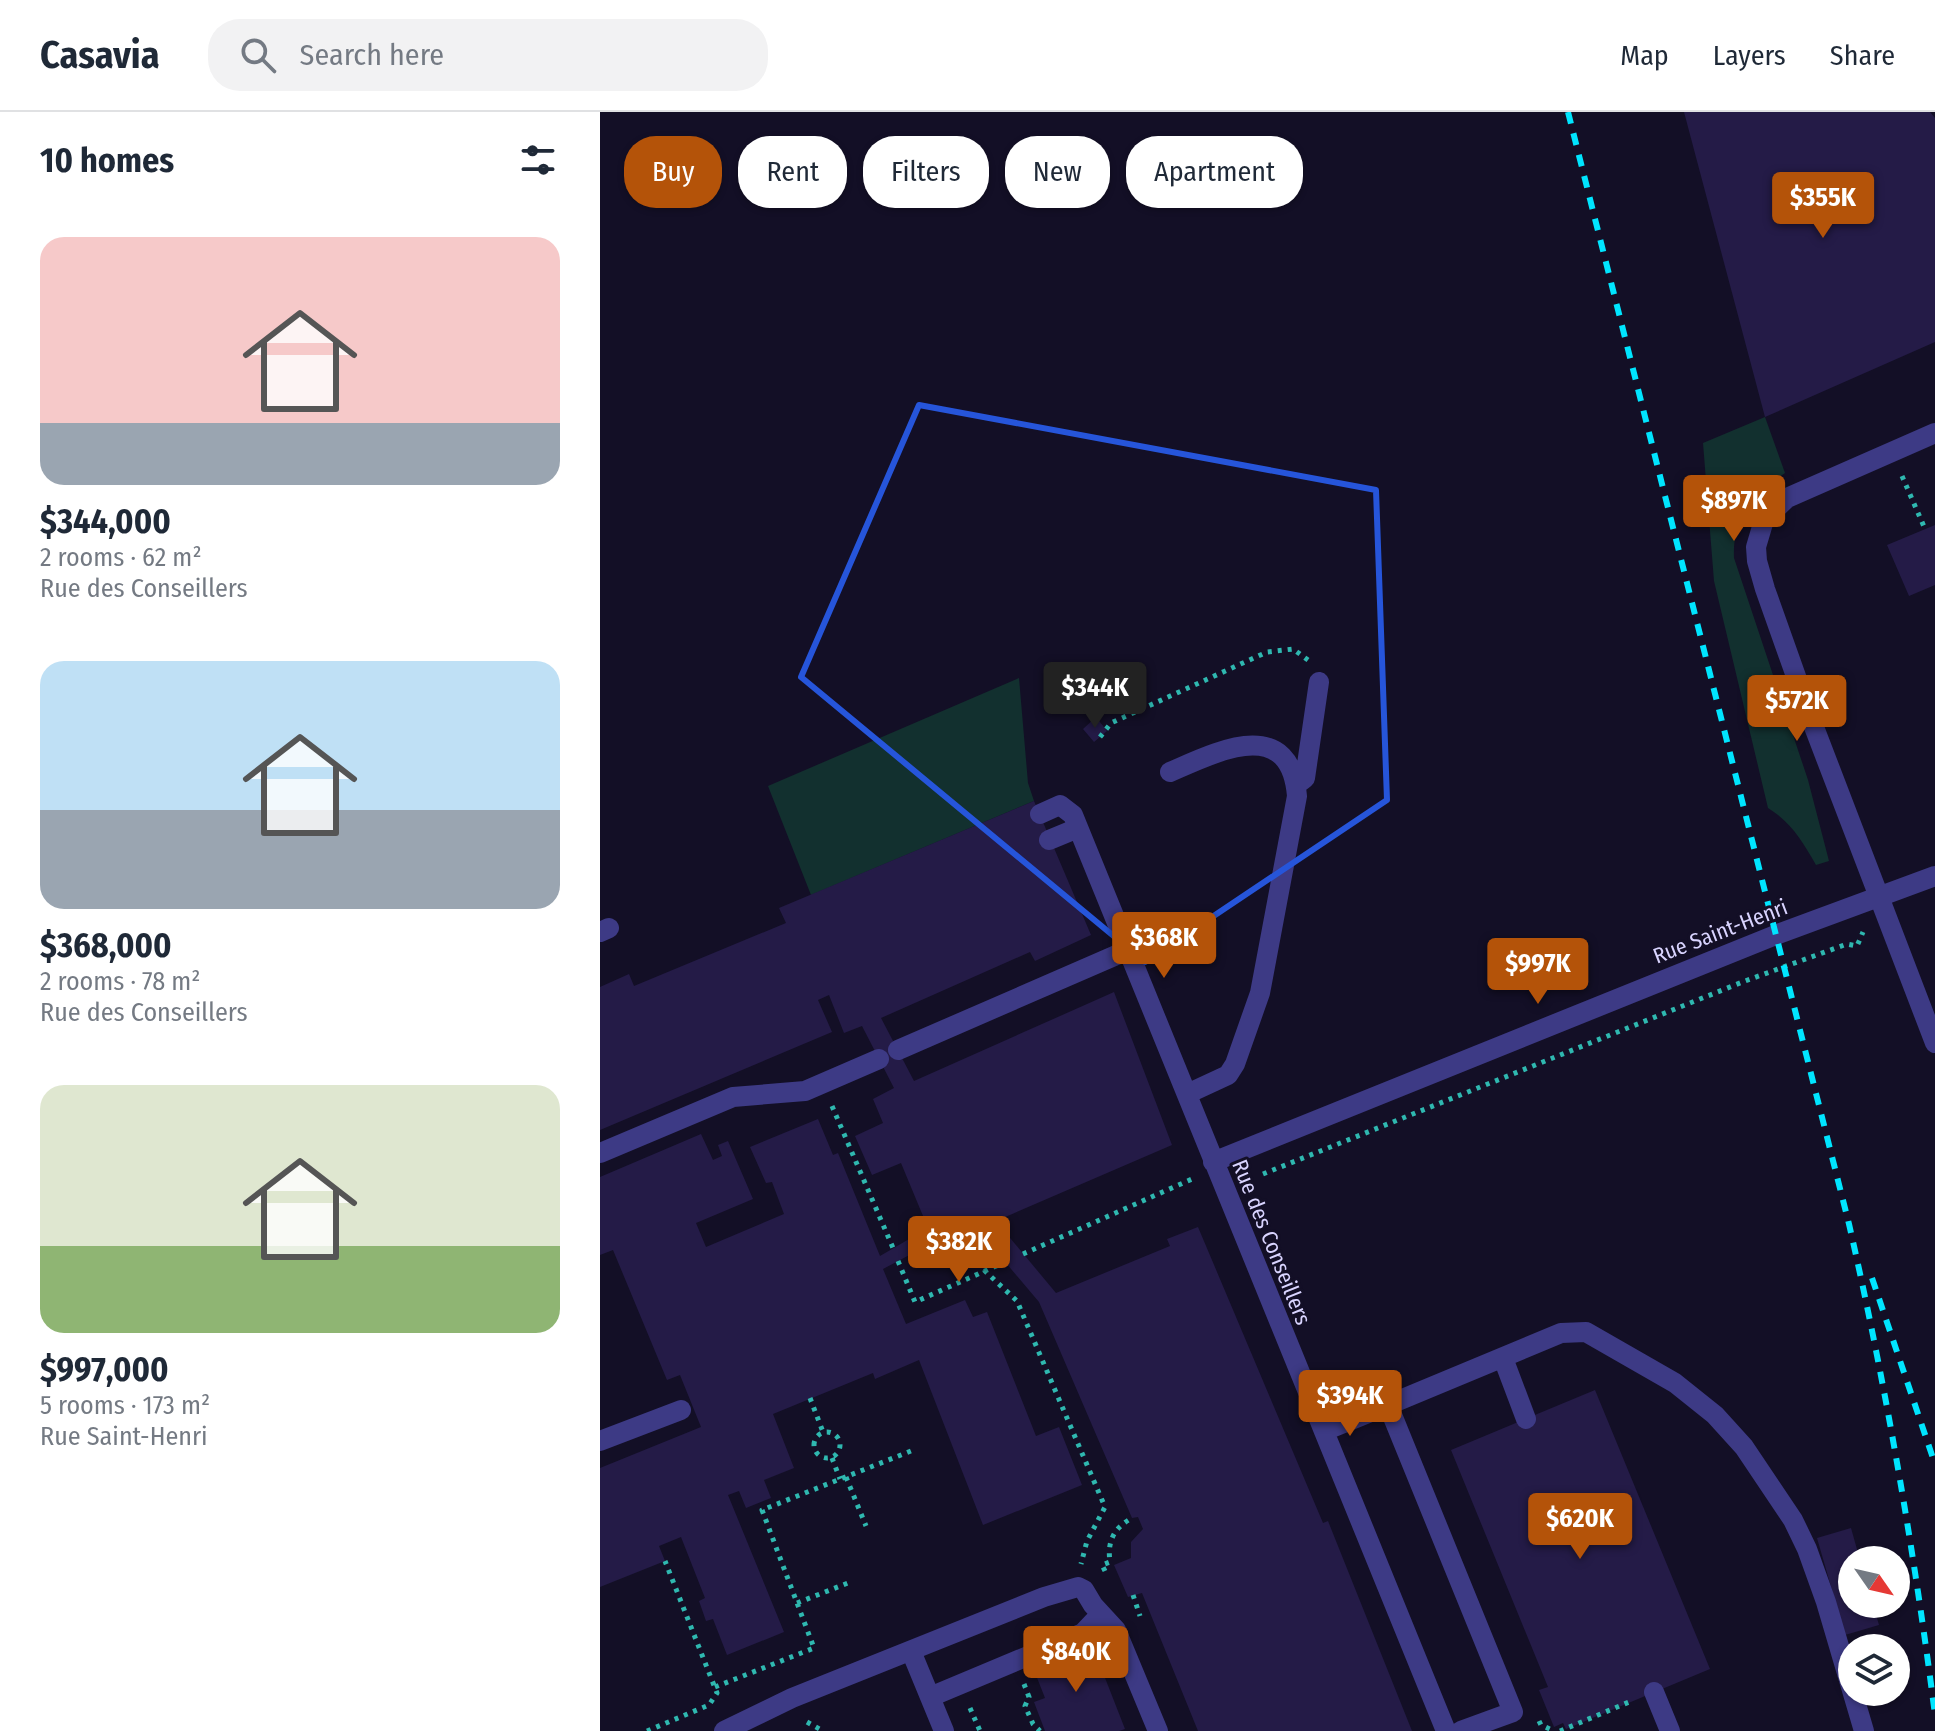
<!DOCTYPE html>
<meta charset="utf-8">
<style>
:root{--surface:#fff;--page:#f2f2f3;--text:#1f2937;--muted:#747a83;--line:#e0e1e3;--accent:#b45309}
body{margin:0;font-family:"Fira Sans Condensed",sans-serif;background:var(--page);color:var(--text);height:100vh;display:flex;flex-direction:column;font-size:30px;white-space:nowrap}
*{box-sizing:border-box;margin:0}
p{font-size:26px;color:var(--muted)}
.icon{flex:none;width:44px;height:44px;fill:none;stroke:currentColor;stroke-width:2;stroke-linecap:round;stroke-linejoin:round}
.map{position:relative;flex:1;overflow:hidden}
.side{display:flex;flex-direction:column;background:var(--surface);width:600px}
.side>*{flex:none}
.top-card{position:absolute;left:24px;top:24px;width:760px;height:72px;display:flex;gap:16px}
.needle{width:52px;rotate:124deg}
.buttons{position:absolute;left:1238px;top:1434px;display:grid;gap:16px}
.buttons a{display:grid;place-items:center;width:72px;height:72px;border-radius:50%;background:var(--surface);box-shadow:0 2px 6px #0004;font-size:40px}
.price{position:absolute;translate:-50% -68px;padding:0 18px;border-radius:8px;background:var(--accent);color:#fff;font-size:26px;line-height:52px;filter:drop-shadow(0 2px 4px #0008)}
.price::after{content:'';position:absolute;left:50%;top:48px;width:24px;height:18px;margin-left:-12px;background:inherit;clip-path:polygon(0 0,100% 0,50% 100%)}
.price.selected{background:#222;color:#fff}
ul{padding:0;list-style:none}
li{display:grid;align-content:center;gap:16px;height:424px;padding:0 40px}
li span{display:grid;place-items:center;height:248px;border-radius:24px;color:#555}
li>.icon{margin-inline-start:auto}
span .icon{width:144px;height:144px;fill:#fffc;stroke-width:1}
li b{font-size:34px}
h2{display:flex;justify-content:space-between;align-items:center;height:96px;padding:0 40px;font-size:34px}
.chip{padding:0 28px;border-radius:32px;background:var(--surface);box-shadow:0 2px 6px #0004;font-size:28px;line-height:72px}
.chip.selected{background:var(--accent);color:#fff}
header{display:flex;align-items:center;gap:48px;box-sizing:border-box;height:112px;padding:0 40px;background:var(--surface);border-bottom:2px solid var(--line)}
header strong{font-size:38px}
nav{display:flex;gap:44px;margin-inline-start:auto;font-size:28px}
.search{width:560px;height:72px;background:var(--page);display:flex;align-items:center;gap:20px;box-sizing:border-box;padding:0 28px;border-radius:32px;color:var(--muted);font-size:30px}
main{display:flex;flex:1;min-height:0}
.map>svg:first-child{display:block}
</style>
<header>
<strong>Casavia</strong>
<div class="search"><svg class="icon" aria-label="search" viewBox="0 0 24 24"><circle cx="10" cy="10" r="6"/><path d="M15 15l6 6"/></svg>Search here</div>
<nav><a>Map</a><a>Layers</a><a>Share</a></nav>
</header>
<main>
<section class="side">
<h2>10 homes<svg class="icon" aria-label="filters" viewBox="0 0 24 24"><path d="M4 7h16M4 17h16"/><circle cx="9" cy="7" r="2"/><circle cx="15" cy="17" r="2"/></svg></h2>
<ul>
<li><span style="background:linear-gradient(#f6c9c9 75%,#9aa5b1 0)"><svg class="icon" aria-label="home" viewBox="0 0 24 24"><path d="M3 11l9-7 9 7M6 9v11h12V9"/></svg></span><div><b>$344,000</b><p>2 rooms · 62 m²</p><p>Rue des Conseillers</p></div></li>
<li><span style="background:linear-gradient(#bfe0f5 60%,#9aa5b1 0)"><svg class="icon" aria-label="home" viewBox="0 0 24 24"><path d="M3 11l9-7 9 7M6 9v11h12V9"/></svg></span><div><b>$368,000</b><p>2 rooms · 78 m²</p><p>Rue des Conseillers</p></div></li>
<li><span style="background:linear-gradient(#dfe7d0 65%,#8fb573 0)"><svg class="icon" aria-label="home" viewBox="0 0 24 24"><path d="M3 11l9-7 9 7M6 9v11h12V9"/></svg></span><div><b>$997,000</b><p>5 rooms · 173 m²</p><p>Rue Saint-Henri</p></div></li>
</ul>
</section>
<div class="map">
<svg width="1335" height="1619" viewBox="0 0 1335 1619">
<rect width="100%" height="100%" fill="#130f26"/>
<path fill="#12302f" d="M1165,305L1185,361C1153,382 1132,407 1134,446L1208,668L1229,749L1216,753C1203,730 1191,710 1168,696L1114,469L1103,331Z
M419,566L428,671L434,689L211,783L168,674Z"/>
<path fill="#241b47" d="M1084,0H1330L1335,6V230L1165,305Z
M1335,413V473L1309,484L1287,433Z
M496,605L507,619L494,630L483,617Z
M434,689L491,823L435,849L430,840L281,906L314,969L514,880L572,1033L396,1109L456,1181L570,1134L567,1127L598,1115L723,1411L728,1409L812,1619H598L542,1481L528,1485L514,1453L531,1446V1430L543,1417L538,1405L532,1406L439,1190L378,1118L336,1135L334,1130L283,1157L306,1212L365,1188L373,1205L387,1200L436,1324L459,1315L482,1373L383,1413L319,1248L275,1267L273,1261L173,1302L194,1356L164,1368L171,1386L146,1396L139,1379L128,1383L184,1520L127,1543L113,1507L106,1509L99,1489L105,1486L81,1425L59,1434L65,1449L0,1475V1356L101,1315L80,1263L67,1268L13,1138L0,1143V1065L101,1022L113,1048L122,1044L118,1033L128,1029L153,1087L96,1111L106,1135L184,1102L172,1070L166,1071L150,1035L218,1007L233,1043L238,1041L280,1144L328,1116L301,1051L272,1063L255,1024L283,1011L273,987L294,976L262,914L244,921L229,883L218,888L232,920L0,1018V875L29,862L34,874L186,811L179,796Z
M995,1278L1110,1557L966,1617L963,1611L954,1615L939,1578L948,1575L851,1338Z
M1251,1416L1260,1448H1252V1492H1273L1279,1513L1245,1523L1217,1426Z
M491,1530L525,1617L519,1619H445L434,1590L445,1586L432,1553Z"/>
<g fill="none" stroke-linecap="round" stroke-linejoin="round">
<path stroke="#2fb8b0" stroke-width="5" stroke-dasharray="4 6" stroke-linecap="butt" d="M1302,364L1325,417
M500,625L511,611L667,540L693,537L708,548
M232,994L293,1136
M663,1062L1145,869L1247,832L1257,834L1263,820
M369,1121L385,1159L417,1189L505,1395L487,1429L481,1452
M423,1142L592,1067
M298,1149L315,1190L405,1150
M210,1286L223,1320
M214 1333a13 13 0 1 1 26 0a13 13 0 1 1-26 0Z
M232,1346L240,1367
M246,1365L266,1414
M505,1459L502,1453L510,1450C507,1429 514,1416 532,1406
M533,1483L540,1504
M197,1491L248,1471
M424,1572L429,1585L425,1594L433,1612L440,1619
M115,1575L214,1536L162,1398L311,1339
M370,1596L380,1619
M939,1609L941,1613L954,1619
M207,1610L223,1619
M47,1619L109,1593L117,1581L65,1449
M960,1619L1029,1590"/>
<path stroke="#3d3a85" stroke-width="20" d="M1335,321L1187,386L1164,408L1156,435L1157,449L1165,477L1214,615L1335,931
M570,660C616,640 690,602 697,684L660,881L635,952L628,963L587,982
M696,673L705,666L719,570
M440,702L460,693L473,703L846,1619
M449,728L478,716
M0,820L9,816
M298,938L528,838
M0,1041L133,985L205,979L279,947
M613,1050L1178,822L1335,764
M903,1246L926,1307
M788,1293L961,1221L986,1220L1075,1271L1115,1303L1144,1335L1193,1408L1207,1437L1226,1490L1264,1619
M724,1319L788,1293L913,1600L861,1619
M0,1329L81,1298
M311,1539L344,1619
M1054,1580L1070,1619
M330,1585L483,1521L501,1502
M124,1619L192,1586L444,1485L478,1475L484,1478L493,1493L516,1518L558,1619"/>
<path stroke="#00e5ff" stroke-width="6" stroke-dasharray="12 10" stroke-linecap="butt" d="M968,0L1249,1112C1286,1274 1314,1438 1335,1603
M1272,1166L1335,1352"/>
</g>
<path fill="none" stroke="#2655da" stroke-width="6" stroke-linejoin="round" d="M319,293L776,378L787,688L545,850L201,565Z"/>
<g text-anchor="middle" stroke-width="6" stroke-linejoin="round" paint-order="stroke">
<g font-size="22" fill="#d9d4ff" stroke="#130f26">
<text transform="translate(1120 819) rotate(-21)" y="8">Rue Saint-Henri</text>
<text transform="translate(672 1130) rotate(68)" y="8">Rue des Conseillers</text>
</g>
</g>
</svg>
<div class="buttons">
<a><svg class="needle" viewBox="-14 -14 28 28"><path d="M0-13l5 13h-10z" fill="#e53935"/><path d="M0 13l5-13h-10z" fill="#747a83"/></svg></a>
<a><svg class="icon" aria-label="layers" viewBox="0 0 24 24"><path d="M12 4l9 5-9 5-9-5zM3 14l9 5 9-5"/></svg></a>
</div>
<b class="price" style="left:1223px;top:128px">$355K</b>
<b class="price" style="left:1134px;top:431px">$897K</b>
<b class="price selected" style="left:495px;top:618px">$344K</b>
<b class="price" style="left:1197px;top:631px">$572K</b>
<b class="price" style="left:564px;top:868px">$368K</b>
<b class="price" style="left:938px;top:894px">$997K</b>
<b class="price" style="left:359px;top:1172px">$382K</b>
<b class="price" style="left:750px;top:1326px">$394K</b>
<b class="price" style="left:980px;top:1449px">$620K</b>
<b class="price" style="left:476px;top:1582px">$840K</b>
<div class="top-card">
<a class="chip selected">Buy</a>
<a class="chip">Rent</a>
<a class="chip">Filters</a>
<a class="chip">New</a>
<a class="chip">Apartment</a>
</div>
</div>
</main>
